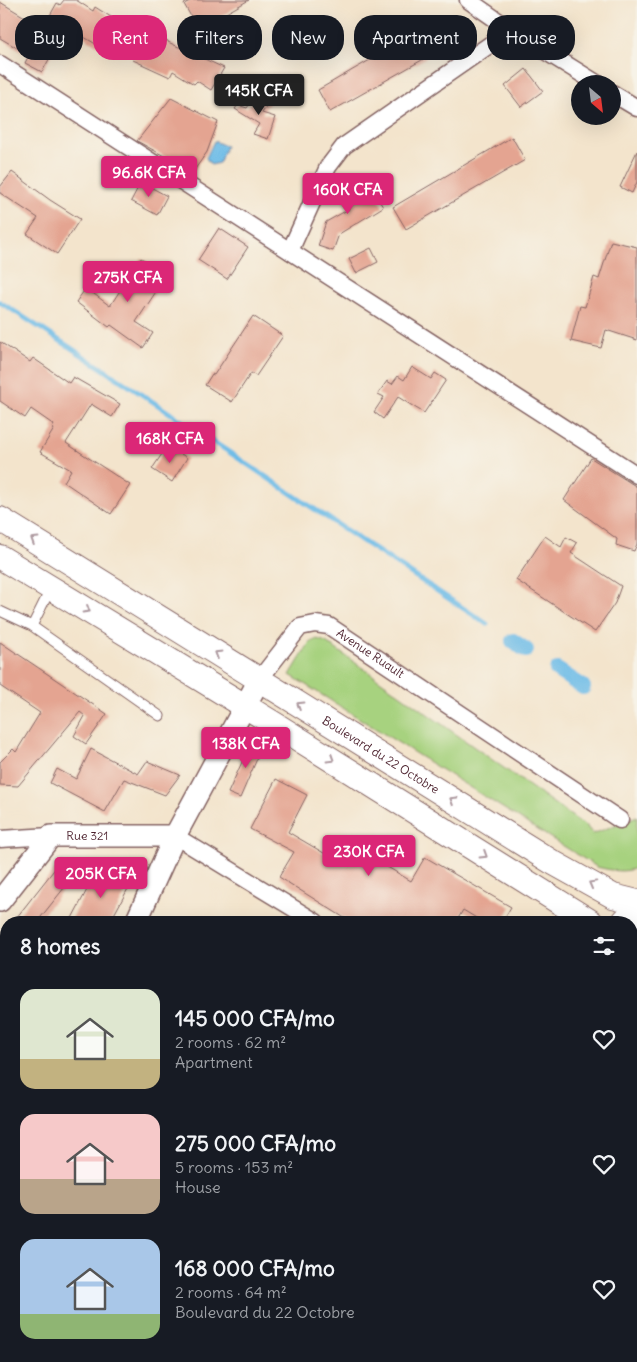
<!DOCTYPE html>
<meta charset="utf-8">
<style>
:root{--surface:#171b24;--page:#242831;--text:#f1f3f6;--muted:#9ea1a6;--accent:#db2777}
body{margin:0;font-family:Delius,sans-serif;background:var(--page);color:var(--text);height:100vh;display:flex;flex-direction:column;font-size:19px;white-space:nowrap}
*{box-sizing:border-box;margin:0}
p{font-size:16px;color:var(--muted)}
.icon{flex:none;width:28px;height:28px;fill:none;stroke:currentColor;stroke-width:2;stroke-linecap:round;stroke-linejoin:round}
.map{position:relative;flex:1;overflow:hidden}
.drawer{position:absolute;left:0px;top:916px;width:638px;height:446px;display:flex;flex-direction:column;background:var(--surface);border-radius:20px 20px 0 0;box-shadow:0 5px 20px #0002}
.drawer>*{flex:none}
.hud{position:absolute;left:15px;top:15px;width:608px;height:45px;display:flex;gap:10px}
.needle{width:32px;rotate:152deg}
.fabs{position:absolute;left:571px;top:75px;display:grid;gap:10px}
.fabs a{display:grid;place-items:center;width:50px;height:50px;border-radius:50%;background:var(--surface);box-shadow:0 5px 20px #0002;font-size:25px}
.price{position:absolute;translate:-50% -42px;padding:0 11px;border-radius:5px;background:var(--accent);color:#fff;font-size:16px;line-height:32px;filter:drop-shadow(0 1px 2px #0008)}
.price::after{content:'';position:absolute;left:50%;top:30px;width:15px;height:11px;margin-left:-8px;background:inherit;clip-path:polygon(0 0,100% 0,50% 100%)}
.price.active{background:#222;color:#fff}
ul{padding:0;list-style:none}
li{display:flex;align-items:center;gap:15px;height:125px;padding:0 20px}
li span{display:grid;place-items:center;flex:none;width:140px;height:100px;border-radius:15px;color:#555}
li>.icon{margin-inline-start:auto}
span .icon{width:60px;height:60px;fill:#fffc;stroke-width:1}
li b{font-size:21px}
h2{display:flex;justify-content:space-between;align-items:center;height:60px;padding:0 20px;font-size:21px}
.pill{padding:0 18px;border-radius:20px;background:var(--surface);box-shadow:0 5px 20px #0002;font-size:18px;line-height:45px}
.pill.active{background:var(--accent);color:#fff}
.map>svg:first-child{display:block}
</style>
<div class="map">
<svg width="637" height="1362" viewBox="0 0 637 1362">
<rect width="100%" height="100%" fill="#f7f3e8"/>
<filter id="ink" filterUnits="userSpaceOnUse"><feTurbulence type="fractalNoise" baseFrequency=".02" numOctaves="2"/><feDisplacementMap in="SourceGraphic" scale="10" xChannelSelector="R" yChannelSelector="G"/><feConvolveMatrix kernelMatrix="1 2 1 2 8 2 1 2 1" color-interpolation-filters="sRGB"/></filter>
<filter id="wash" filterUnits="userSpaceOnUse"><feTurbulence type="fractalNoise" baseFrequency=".0096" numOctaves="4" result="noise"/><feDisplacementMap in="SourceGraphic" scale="20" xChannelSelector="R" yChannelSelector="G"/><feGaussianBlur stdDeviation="1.12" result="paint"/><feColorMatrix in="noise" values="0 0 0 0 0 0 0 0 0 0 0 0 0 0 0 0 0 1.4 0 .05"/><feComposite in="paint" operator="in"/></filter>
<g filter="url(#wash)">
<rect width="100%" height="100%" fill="#f3e4cc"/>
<path fill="#a7d27f" stroke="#787855" d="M317,639L326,642L587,827L593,834L637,816V867C625,874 610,870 597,867L290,675L310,642Z"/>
<path fill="#6cbbe7" stroke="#5b6d89" d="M214,141L226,146L219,163L211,165L206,158Z"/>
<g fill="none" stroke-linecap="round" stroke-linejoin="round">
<path stroke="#6cbbe7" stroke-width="5" d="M0,302C164,407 325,517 487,624"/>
<path stroke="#6cbbe7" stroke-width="16" d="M513,641L526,650
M557,670L583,687"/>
</g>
<g id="blocks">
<path fill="#e4a491" d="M64,0H76L93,11L95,7L127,27L111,53L67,27L42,72L25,63L29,55L0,38V2L43,28L57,3L60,5Z
M192,0H249L198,29L184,4Z
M439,20L452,43L330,112L318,90Z
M147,31L168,41V42L224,68L211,90L197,81L194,84L173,71L170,77L133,60Z
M526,69L543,91L521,107L505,86Z
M258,93L270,102L262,113L275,117L268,139L253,134L259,124L235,109L238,105L247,108Z
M171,98L218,122L207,152L193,172L137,141Z
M512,137L525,160L406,229L393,207Z
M637,151V182L632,193L620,187Z
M12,172L50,200L80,219L57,254L27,234L38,218L0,193V187Z
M141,182L167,196L157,215L131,201Z
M352,182L363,200L375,194L383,207L339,234L333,251L318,246L326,222L349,209L337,191Z
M219,228L248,247L227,279L198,260Z
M611,241L637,247V340L606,330L601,348L571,341L580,306L585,307L594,277L599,279Z
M371,248L378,262L356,273L349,259Z
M141,258L167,275L136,322L153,333L143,348L111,325L109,327L76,302L86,288L110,306Z
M253,316L283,336L256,376L251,373L232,402L205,385L212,374L214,375Z
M0,342L30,362L33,358L69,383L73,377L120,404L112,417L91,404L66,443L130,485L111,514L64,482L71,470L40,452L54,429L52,428L54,425L31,409L25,418L0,401Z
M412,367L431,379L435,373L446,380L424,413L398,397L383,419L374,412L384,397L378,394L387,381L392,384L398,376L404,380Z
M168,445L187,458L172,482L152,469Z
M591,458L637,487V544L634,551L616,545L617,539L564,500Z
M545,536L561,547L566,537L577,543L571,553L621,586L615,603L595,632L516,580Z
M0,642L107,714L86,744L74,736L85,716L80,712L18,786L0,785V762L13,749L16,752L40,713L0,686Z
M252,740L263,745L240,798L228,793Z
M91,749L138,774L147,761L180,775L165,795L124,779L105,812L50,783L57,769L76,779Z
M276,779L307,795L288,832L346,866L357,849L411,881L425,857L511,907L502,922H483L463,910L456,922H351L279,877L294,852L250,829Z
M61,861L76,873L37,922H13Z
M98,869L130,885L110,922H70Z"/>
</g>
</g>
<g filter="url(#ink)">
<use href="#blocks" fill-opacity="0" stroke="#856463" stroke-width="1"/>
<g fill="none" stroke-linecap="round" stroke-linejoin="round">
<g stroke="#856463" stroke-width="11">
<path id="service" d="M51,588L32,626L160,716
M0,611L32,626
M28,1362L32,1356"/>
</g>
<g stroke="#856463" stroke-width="19">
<g id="minor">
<path d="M468,0L511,30L598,84"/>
<path d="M0,64L637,475"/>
<path d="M612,93L637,108"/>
<path d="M290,251L328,167L344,146L511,30"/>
<path id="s1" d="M259,680L300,627L315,624L329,626L620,820"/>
<path d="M175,836L316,922"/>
<path d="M0,839L51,836"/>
<path d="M0,959L6,964"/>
<path d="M631,1253L637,1257"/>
<path d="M511,1356L518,1362"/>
<path d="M317,1362L319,1356"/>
</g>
</g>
<g stroke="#856463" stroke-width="24">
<g id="tertiary">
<path id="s2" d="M0,901L51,836H175"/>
<path d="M136,922L175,836L259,680"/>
<path d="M0,1196L6,1185"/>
<path d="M0,1281L6,1285"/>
<path d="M97,1356L103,1362"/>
</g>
</g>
<g stroke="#856463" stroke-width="26">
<g id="secondary">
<path id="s3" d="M0,519L297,703L552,862L613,896L637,902"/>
<path d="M0,557L281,728L591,922"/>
<path d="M631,1030L637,1076"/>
<path d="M631,1147L637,1129"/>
<path d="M560,1362L562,1356"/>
</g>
</g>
<g stroke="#856463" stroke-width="30">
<path id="trunk" d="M626,922L637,911
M631,996L637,1001"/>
</g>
<use href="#service" stroke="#fff" stroke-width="9"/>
<use href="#minor" stroke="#fff" stroke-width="16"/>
<use href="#tertiary" stroke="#fff" stroke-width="21"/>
<use href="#secondary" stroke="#fff" stroke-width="24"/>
<use href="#trunk" stroke="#fff" stroke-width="28"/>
</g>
<defs><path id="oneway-chevron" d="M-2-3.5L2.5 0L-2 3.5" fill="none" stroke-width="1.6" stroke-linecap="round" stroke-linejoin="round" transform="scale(1.25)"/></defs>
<g stroke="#ae9aa0">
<use href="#oneway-chevron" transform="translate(34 540) rotate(-148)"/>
<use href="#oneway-chevron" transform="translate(87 610) rotate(31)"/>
<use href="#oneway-chevron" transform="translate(218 654) rotate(-148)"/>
<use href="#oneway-chevron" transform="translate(300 705) rotate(-148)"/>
<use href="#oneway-chevron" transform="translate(331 759) rotate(32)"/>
<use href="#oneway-chevron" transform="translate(453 800) rotate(-148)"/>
<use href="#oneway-chevron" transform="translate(484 855) rotate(32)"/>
<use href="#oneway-chevron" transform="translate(592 884) rotate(-151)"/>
</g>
</g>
<g text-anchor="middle" stroke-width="4" stroke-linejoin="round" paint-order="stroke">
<g font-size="12" fill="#4a1f2b" stroke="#f7f3e8">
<text dy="4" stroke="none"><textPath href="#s1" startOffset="146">Avenue Ruault</textPath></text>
<text dy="4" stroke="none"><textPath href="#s3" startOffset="448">Boulevard du 22 Octobre</textPath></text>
<text dy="4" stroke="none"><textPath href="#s2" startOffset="119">Rue 321</textPath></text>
</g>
</g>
</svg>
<div class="fabs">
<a><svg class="needle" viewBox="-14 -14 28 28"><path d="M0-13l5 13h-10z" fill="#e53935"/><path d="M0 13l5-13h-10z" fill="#9ea1a6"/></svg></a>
</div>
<b class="price active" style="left:259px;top:116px">145K CFA</b>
<b class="price" style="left:149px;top:198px">96.6K CFA</b>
<b class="price" style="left:348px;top:215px">160K CFA</b>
<b class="price" style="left:128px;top:303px">275K CFA</b>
<b class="price" style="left:170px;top:464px">168K CFA</b>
<b class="price" style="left:246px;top:769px">138K CFA</b>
<b class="price" style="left:369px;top:877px">230K CFA</b>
<b class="price" style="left:101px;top:899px">205K CFA</b>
<div class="hud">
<a class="pill">Buy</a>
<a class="pill active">Rent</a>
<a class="pill">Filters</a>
<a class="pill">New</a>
<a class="pill">Apartment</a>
<a class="pill">House</a>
</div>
<section class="drawer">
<h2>8 homes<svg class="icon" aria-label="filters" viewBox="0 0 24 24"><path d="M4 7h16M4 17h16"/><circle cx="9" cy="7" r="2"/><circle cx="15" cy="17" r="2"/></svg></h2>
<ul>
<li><span style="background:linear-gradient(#dfe7d0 70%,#c2b280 0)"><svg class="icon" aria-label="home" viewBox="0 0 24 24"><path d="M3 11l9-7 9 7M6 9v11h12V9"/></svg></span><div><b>145 000 CFA/mo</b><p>2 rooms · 62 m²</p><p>Apartment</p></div><svg class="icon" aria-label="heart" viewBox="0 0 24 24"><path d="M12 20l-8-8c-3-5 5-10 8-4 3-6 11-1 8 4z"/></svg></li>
<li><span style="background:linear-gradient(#f6c9c9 65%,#b9a48a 0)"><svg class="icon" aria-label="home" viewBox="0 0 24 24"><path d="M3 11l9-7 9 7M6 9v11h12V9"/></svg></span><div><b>275 000 CFA/mo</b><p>5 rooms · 153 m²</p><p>House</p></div><svg class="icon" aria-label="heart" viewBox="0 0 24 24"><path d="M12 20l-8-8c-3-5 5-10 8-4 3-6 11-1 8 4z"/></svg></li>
<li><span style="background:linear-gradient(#a9c7e8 75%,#8fb573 0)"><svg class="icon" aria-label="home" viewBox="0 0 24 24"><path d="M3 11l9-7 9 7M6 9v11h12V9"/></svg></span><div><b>168 000 CFA/mo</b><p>2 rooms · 64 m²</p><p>Boulevard du 22 Octobre</p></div><svg class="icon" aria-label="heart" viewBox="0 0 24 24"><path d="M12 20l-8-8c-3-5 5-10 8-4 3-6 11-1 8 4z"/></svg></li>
</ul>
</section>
</div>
